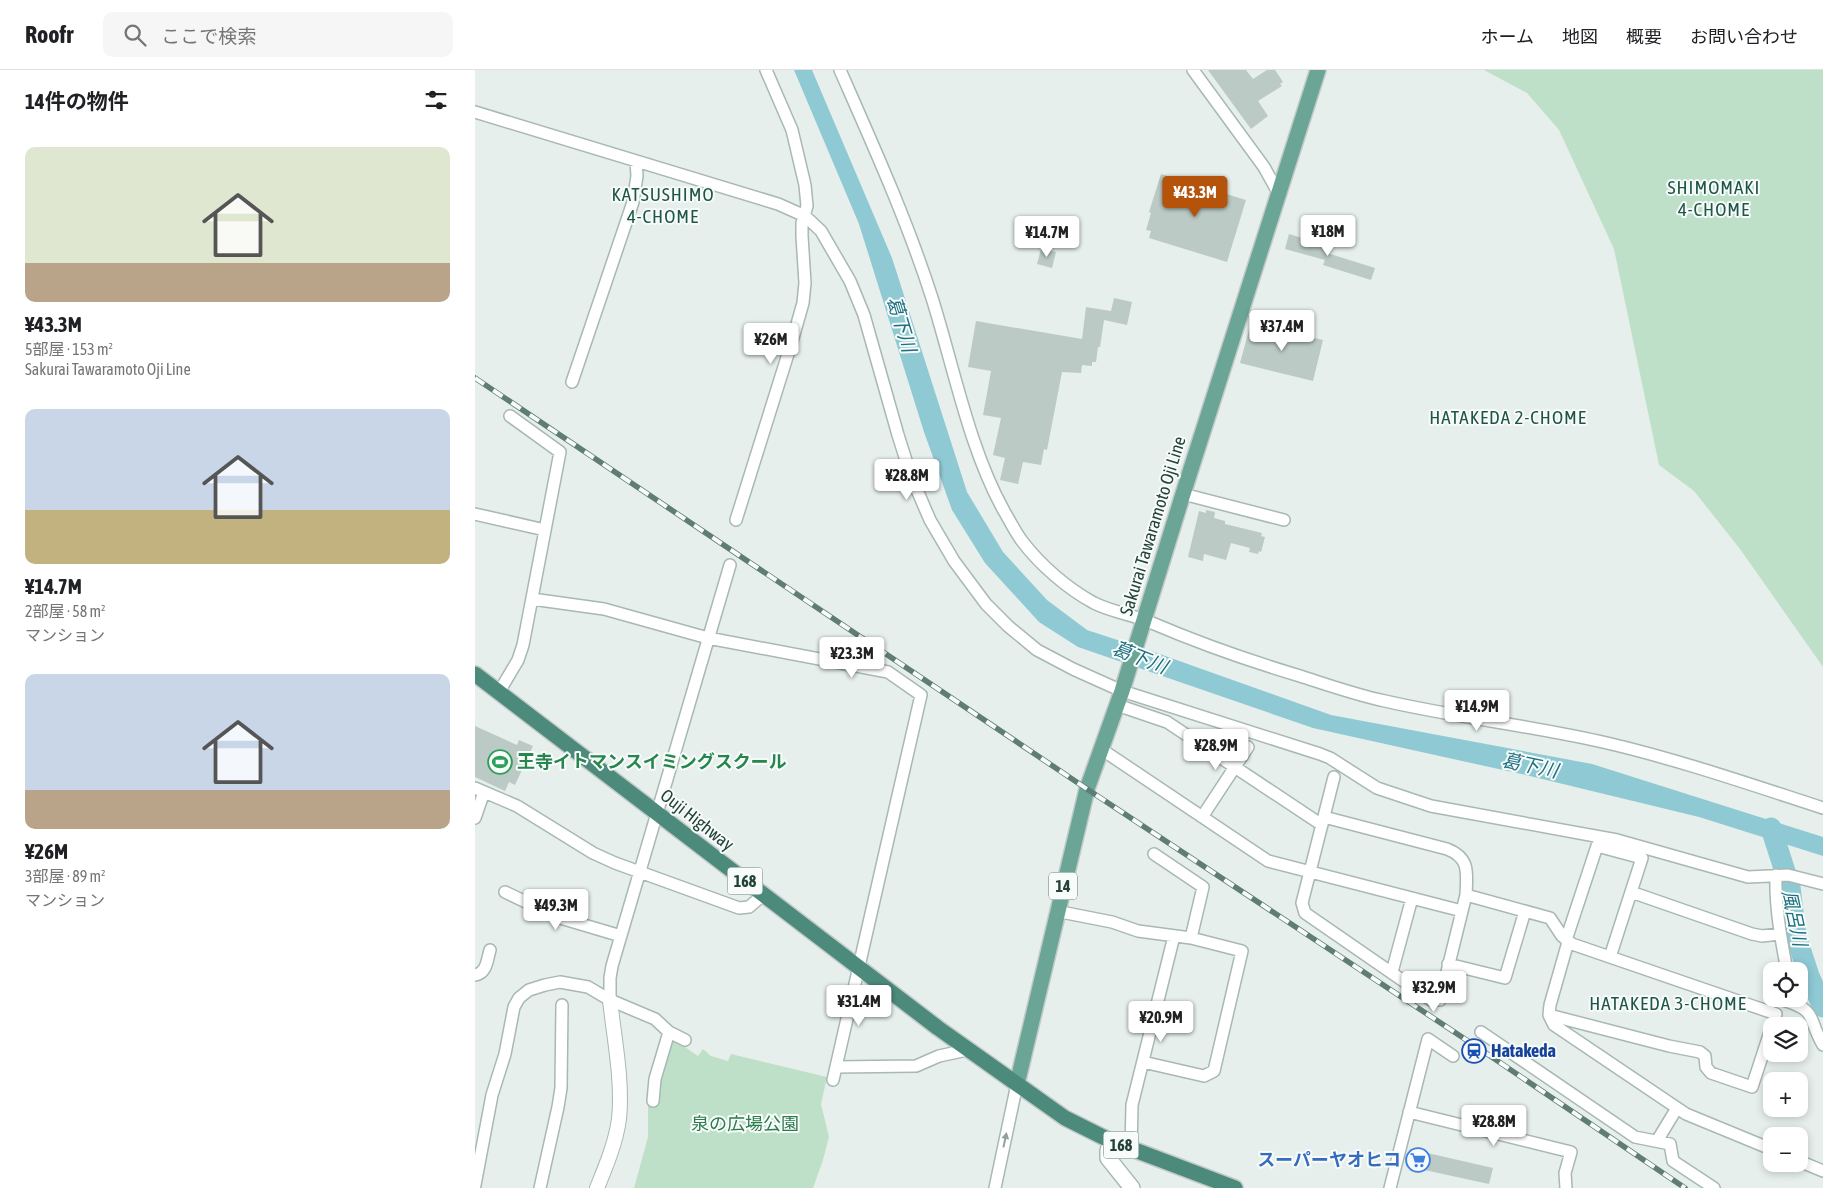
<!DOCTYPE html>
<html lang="ja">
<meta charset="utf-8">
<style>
:root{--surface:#fff;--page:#f6f6f6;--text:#202124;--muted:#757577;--line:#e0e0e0;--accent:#b45309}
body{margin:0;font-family:"Asap Condensed","Noto Sans JP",sans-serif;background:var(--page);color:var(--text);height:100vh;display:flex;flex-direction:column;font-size:19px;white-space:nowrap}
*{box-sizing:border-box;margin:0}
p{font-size:16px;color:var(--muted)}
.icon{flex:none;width:28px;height:28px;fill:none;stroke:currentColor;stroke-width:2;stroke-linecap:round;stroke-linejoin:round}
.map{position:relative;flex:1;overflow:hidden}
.sheet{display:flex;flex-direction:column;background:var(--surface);width:475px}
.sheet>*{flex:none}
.buttons{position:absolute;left:1288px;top:892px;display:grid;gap:10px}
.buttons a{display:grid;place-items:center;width:45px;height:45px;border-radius:10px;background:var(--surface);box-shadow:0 2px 8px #0003;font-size:25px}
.price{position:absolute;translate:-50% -42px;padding:0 11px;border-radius:5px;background:#fff;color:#222;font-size:16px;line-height:32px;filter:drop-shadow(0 1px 2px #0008)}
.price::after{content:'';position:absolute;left:50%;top:30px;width:15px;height:11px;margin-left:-8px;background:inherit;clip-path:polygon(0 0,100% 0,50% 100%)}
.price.active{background:var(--accent);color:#fff}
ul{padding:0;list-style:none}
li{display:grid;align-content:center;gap:10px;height:265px;padding:0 25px}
li span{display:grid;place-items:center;height:155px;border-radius:10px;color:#555}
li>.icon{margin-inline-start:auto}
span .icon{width:90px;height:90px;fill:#fffc;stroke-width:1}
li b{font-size:21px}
h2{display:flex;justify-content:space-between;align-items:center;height:60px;padding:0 25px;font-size:21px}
header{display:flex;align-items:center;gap:30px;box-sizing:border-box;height:70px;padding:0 25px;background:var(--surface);border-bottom:1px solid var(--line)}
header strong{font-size:24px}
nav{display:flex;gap:28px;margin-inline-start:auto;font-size:18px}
.search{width:350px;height:45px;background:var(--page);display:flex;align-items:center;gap:12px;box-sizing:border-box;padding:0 18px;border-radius:10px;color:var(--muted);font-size:19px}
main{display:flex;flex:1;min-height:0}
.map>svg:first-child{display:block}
</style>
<header>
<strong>Roofr</strong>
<div class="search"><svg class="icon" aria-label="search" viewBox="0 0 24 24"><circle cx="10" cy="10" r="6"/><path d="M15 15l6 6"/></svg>ここで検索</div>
<nav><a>ホーム</a><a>地図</a><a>概要</a><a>お問い合わせ</a></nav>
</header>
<main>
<section class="sheet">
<h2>14件の物件<svg class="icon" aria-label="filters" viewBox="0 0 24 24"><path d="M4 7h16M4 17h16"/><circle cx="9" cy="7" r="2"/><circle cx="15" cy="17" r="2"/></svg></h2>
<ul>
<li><span style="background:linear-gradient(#dfe7d0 75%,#b9a48a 0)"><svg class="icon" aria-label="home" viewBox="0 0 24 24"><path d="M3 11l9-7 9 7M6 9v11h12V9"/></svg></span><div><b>¥43.3M</b><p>5部屋 · 153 m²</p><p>Sakurai Tawaramoto Oji Line</p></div></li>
<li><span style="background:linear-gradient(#c9d6e8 65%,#c2b280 0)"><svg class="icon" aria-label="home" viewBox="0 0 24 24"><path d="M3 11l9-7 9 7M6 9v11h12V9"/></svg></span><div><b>¥14.7M</b><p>2部屋 · 58 m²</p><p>マンション</p></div></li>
<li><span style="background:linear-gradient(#c9d6e8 75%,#b9a48a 0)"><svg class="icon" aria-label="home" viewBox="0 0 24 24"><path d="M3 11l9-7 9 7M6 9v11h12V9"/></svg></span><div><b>¥26M</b><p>3部屋 · 89 m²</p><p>マンション</p></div></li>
</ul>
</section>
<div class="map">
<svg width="1348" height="1118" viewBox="0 0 1348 1118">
<rect width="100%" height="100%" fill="#e6efeb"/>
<path fill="#bfe0c8" d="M1009,0H1348V597L1265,479L1219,421L1184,395L1139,179L1084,60L1052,23Z
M197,968L223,986L228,979L236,986L253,991L256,984L352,1007L346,1034L354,1067L348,1090L338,1118H159L173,1067V1032L183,1031L185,1009Z"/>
<path fill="#8ec9d4" d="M319,0H337L417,188L492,422L528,482L572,530L612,560L679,582L856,645L1117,694L1348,767V786L1224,747L1055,706L838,658L603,577L564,552L510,493L477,440L449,362L384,154Z"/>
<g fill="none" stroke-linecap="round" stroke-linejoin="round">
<path stroke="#8ec9d4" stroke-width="21" d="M1296,758L1315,817L1321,866L1334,906L1348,937"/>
</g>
<path fill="#bbcac4" d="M733,0H771L778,9L792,0H800L808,12L805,14L807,16L783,31L793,46L776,59Z
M686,104L771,130L752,192L674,168L676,161L671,160L676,143L674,142Z
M814,164L854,176L852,183L900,198L896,210L848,195L851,187L850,190L810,179Z
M566,179L581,182L577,198L562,194Z
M639,228L657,232L652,255L629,250L625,277H623L621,292H617V296L607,295L606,303L587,302L572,380L569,379L566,395L548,392L543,414L525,410L530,388L518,385L526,348L508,345L516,301L493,297L501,251L607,269L611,237L636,241Z
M776,253L848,270L838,311L765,293Z
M731,440L740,442L739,448L750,451V454L787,463L786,466L790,467L786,482L784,481L783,484L774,482L775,478L756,473L751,490L729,484L728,491L713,487L724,441L731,443Z
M0,656L42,675L44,670L58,676L40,715L34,712L30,721L0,707Z
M935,1079L1018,1098L1014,1114L931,1096Z"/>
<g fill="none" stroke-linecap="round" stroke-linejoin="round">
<g stroke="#a8b8b2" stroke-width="14">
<path id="minor" d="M365,0C398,75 432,150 457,228C479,298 494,378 529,441C535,451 540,462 547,471C565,495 593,519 619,533C637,542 659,545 677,553C726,574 775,591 825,606C853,615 881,625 910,631C984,648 1059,656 1132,673C1205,690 1277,715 1348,738
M718,0L789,97L804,124
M0,42L303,134L330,146L346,161L375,211L389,245L423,365L436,406L455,450L479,491L511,534L533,556L562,580L598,599L647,621L845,684L855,688L902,718L956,736L1142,770L1273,807L1313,805L1348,814
M97,312L158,132L162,106L161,91
M708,424L809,450
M0,444L70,460
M261,450L318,268L328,233L330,213L327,166V153L332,136L330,115L317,60L291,0
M57,529L129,539L233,568L413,602L446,625L358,1010
M24,622L43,590L48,575L85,382L35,346
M642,635L692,652L847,755
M626,679L793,791L987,841
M0,718L42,736L118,783L140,793L264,838L274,837L288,825
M727,747L773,677
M849,747L972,779C995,788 992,802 991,825L965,930H956L830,843L827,833L859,707
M0,748L9,722
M679,784L728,817L716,868
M1301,805C1300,837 1306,869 1312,901
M30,822L82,847L146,866
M1156,822L1277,864L1287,866L1305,864
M991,825L1075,848L1087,866L1097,874L1301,944
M581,841L637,852L663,861L716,868L767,881L739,1001L729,1006L668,992
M1091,870L1122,776L1167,788L1135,887
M1093,872L1075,935L1074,945L1079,955L1211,1044L1296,1079
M973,894L1030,908L1050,841
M917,902L937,828
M0,905C12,903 12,890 15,880
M135,930V908L137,896L255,495
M1308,930C1344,941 1332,948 1348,975
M1074,945L1194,976L1225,982L1230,986L1231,997L1236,1003L1277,1017L1296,959
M1006,962L1160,1067L1195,1074L1198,1091L1239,1118
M361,997L441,996L464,986L492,980
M178,1031L180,1009L194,962
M934,1042L1096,1082L1090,1103L1091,1118
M1182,1071L1202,1038
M656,1079L657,1035L699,866
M1324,1091L1348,1101
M0,1115L17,1025L30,984L39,937L44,928L54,920L70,915L85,912L113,917L135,930L180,949L194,962L210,970
M65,1118L83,1037L86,1018L87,935
M520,1118L542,1014
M915,1118L953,969L978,986"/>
</g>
<g stroke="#a8b8b2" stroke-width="16">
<path id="tertiary" d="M122,1118C131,1096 141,1072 144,1049C148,1011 139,968 135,930"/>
</g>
<g stroke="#a4bbb3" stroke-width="18">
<path id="secondary" d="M636,1071L633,1081V1088L657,1118"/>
</g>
<g stroke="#c2cac8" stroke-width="18">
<path id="primary" d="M542,1014L612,719L647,621L708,424L843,0"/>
</g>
<g stroke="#c2cac8" stroke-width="18">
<path id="trunk" d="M0,604L463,958L590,1048L636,1071L760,1118"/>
</g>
<use href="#minor" stroke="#fff" stroke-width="11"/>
<use href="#tertiary" stroke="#fff" stroke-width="14"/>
<use href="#secondary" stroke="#fff" stroke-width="15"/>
<use href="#primary" stroke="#6aa596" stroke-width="15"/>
<use href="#trunk" stroke="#4c8a7c" stroke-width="15"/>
<g stroke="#5f7d75" stroke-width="5.5">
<path id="rail" d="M0,308L612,719L1002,977L1210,1118"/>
</g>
<use href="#rail" stroke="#f7fbf9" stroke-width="4" stroke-dasharray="11" stroke-linecap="butt"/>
</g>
<defs><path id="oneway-solid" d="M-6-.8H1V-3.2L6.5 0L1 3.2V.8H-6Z" transform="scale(1.25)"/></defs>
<use fill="#92a09c" href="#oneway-solid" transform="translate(530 1070) rotate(-78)"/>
<defs>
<g id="stadium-ring" transform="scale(1.25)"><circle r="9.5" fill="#f7fbf9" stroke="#2e9e5b" stroke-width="1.5"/><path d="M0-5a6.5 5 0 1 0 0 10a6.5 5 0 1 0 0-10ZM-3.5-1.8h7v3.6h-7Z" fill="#2e9e5b"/></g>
<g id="station-ring" transform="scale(1.25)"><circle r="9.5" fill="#f7fbf9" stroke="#1a4fb4" stroke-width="1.5"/><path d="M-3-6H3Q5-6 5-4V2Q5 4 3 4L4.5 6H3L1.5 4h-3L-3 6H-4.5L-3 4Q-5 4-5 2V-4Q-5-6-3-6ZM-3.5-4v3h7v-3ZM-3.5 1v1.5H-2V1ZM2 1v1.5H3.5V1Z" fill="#1a4fb4"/></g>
<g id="supermarket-ring" transform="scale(1.25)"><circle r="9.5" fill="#f7fbf9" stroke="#3f7fe0" stroke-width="1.5"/><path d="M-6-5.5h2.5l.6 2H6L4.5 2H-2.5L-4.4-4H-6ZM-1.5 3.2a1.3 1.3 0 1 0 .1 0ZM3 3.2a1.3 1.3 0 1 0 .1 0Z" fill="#3f7fe0"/></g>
</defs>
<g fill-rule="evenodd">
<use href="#stadium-ring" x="25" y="692"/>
<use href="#station-ring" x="999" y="981"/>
<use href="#supermarket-ring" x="943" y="1090"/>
</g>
<g text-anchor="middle" stroke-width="4" stroke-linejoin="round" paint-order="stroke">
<g fill="#f7fbf9" stroke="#637a73" stroke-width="1">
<rect x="252.5" y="797.5" width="35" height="27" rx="4"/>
<rect x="574" y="802.5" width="28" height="27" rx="4"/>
<rect x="628.5" y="1061.5" width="35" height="27" rx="4"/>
</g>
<g font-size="16" font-weight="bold" fill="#24423a">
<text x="270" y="817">168</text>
<text x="588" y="822">14</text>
<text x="646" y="1081">168</text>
</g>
<g font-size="18" fill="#24423a" stroke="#f7fbf9">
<text transform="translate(678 456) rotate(-73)" y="6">Sakurai Tawaramoto Oji Line</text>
<text transform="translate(222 750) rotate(38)" y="6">Ouji Highway</text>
</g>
<g font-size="18" font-weight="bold" fill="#27864d" stroke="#f7fbf9" text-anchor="start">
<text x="42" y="698">王寺イトマンスイミングスクール</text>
</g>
<g font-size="18" font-weight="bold" fill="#164399" stroke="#f7fbf9" text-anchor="start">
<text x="1016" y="987">Hatakeda</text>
</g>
<g font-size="18" fill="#2d7a4b" stroke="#f7fbf9">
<text x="270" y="1060">泉の広場公園</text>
</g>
<g font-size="18" font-weight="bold" fill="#366cbe" stroke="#f7fbf9" text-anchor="end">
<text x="926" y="1096">スーパーヤオヒコ</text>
</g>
<g font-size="19" letter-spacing="1" fill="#1f5548" stroke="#f7fbf9">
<text x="1239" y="124">SHIMOMAKI<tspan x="1239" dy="22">4-CHOME</tspan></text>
<text x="188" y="131">KATSUSHIMO<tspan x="188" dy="22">4-CHOME</tspan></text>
<text x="1033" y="354">HATAKEDA 2-CHOME</text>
<text x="1193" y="940">HATAKEDA 3-CHOME</text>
</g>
<g font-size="19" font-style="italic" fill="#1c6f80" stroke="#f7fbf9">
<text transform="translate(427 254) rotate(73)" y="7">葛下川</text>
<text transform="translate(665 587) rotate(21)" y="7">葛下川</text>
<text transform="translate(1055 695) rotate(12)" y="7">葛下川</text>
<text transform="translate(1320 848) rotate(78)" y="7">風呂川</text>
</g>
</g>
</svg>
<div class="buttons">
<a><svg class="icon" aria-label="locate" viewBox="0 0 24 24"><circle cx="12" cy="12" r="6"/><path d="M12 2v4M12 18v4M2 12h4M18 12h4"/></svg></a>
<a><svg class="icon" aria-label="layers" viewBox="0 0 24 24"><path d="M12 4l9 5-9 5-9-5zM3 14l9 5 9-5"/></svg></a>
<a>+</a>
<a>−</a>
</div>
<b class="price active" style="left:720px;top:148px">¥43.3M</b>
<b class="price" style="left:853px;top:187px">¥18M</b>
<b class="price" style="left:572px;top:188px">¥14.7M</b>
<b class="price" style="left:807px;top:282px">¥37.4M</b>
<b class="price" style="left:296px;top:295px">¥26M</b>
<b class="price" style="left:432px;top:431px">¥28.8M</b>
<b class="price" style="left:377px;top:609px">¥23.3M</b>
<b class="price" style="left:1002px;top:662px">¥14.9M</b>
<b class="price" style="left:741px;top:701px">¥28.9M</b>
<b class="price" style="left:81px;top:861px">¥49.3M</b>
<b class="price" style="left:959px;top:943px">¥32.9M</b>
<b class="price" style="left:384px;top:957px">¥31.4M</b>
<b class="price" style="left:686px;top:973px">¥20.9M</b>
<b class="price" style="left:1019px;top:1077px">¥28.8M</b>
</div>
</main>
